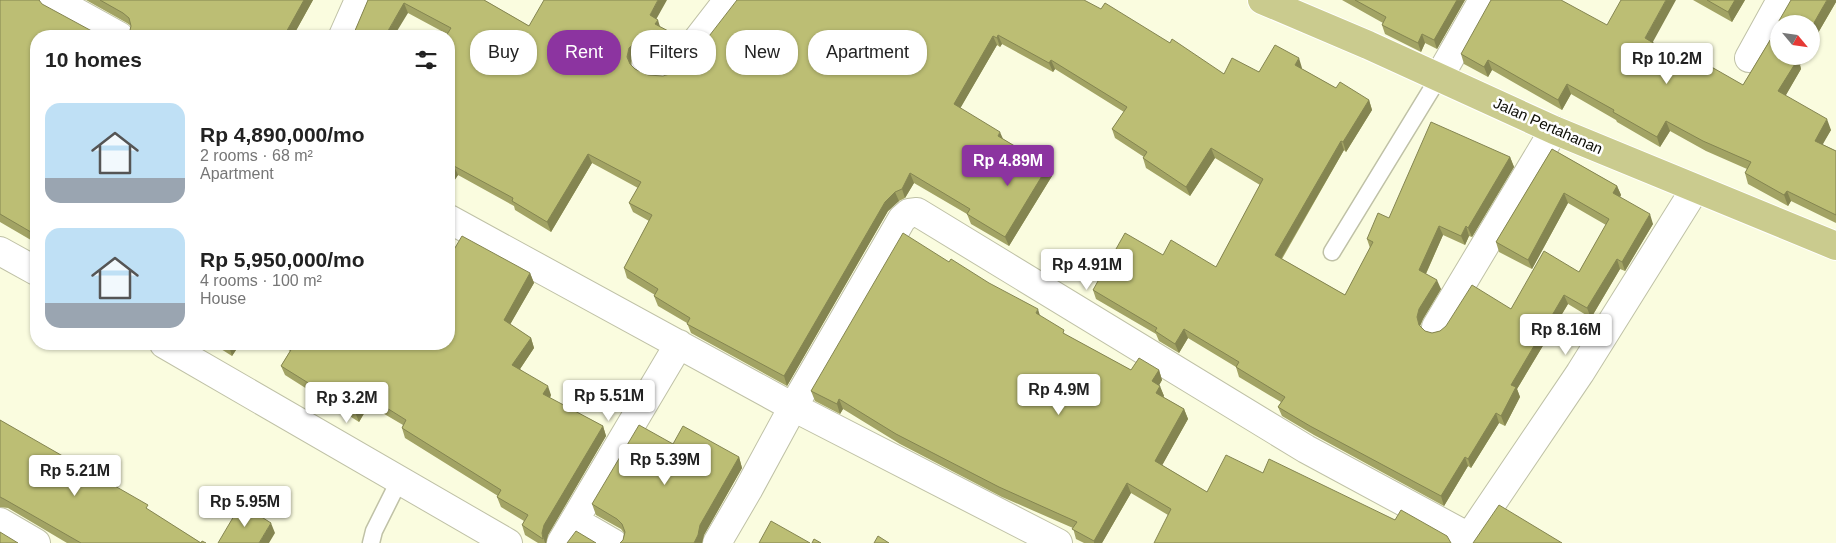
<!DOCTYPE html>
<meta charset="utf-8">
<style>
:root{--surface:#fff;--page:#f6f6f6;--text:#222;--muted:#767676;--accent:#8c34a0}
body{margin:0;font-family:Helvetica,sans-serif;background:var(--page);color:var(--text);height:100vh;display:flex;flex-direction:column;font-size:19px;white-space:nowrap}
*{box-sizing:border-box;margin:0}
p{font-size:16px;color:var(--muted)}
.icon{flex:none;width:28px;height:28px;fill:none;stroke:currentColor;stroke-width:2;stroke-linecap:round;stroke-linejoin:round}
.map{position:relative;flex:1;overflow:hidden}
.drawer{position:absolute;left:30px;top:30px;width:425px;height:320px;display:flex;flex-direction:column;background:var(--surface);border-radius:20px;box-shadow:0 1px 4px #0004}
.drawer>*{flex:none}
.guide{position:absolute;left:470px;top:30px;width:475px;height:45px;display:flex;gap:10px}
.needle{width:32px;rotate:119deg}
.buttons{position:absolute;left:1770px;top:15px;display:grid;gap:10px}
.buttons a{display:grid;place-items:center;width:50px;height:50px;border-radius:50%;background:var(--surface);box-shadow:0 1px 4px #0004;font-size:25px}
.price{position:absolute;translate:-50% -42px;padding:0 11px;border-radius:5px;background:#fff;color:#222;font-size:16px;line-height:32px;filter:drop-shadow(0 1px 2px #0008)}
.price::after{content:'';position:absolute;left:50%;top:30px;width:15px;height:11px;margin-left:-8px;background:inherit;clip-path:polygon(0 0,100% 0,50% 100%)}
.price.on{background:var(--accent);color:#fff}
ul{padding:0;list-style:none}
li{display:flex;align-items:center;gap:15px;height:125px;padding:0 15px}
li span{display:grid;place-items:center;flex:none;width:140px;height:100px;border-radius:15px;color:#555}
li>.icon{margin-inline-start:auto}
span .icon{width:60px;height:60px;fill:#fffc;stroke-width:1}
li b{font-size:21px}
h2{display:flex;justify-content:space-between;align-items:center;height:60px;padding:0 15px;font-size:21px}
.pill{padding:0 18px;border-radius:20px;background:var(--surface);box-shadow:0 1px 4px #0004;font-size:18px;line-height:45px}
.pill.on{background:var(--accent);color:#fff}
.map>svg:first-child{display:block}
</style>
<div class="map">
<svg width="1836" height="543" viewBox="0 0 1836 543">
<rect width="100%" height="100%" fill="#fafcdf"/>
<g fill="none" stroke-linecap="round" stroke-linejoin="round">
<g stroke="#bfc1a6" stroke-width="19">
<path id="lane" d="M1332,252L1439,77
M371,543L374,531L400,479"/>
</g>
<g stroke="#bfc1a6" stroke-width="30">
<path id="street" d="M54,0L119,36
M343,36L359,0
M1749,58L1781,0
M646,65C660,73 668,73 680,62L728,0
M1439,77L1483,0
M449,219L793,407L1058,543
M0,251L36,271
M1436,327L1554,130
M164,344L508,543
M575,521L613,543
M0,522L36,543
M561,543L679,344
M717,543L748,490L793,407L902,219L909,213L917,212L1306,449L1469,537
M1465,543L1580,373L1695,189"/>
</g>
<g stroke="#fff" stroke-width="30">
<path id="primary" d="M1262,0L1368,45L1554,130L1836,246"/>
</g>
<use href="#lane" stroke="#fff" stroke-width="16"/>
<use href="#street" stroke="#fff" stroke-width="28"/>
<use href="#primary" stroke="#cacb8e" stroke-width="28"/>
</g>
<path fill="#a2a364" d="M0,0L36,36V243L0,222Z
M86,0H313L293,36H127L129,34L131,26L127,23Z
M368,0H484L529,26L656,19L660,27L675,43L669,51L663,55L646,49L638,52L632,57L631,65L635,69L648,75L663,76L1101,9L1170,43L1224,74L1302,68V69L1336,88L1369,100L1372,110L1346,152L1344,150L1282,259L1345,295L1370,248L1367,239L1389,218L1510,157L1514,167L1472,237L1469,236L1465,245L1443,235L1426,274L1441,289L1423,319L1420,326L1425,331L1432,333L1440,331L1511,309L1579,272L1606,225L1568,203L1532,269L1499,252L1496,242L1552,149L1617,186L1621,195L1620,197L1653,224L1625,271L1620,269L1591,318L1568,304L1517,389L1520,397L1505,426L1499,423L1471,468L1468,466L1444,506L1314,435L1282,416L1278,407L1281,402L1239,377L1236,367L1188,338L1179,353L1159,341L1156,334L1096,299L1093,290L1163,255L1216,267L1260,185L1215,158L1190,196L1146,168L1143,158L1144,157L1115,138L1112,129L1124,112L1055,69L1053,72L1002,44L1000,47L997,45L960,108L1003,139L1048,166L1052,176L1009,246L971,224L967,214L914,183L905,198L899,201L888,211L787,386L691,333L687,323L658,306L654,296L655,295L627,278L624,268L649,221L633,212L629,203L638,188L592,163L551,232L515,210L514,206L458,175L454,181L449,178V36L447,34L408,13L354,33Z
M1342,0H1465L1437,49L1425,43L1421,52L1385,34L1382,25L1383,23Z
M1693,0H1745L1732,22Z
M1836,0V2L1811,45V24L1779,56H1805L1800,65L1801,69L1785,96L1831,130L1822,144L1836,151V223L1791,201L1788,206L1748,184L1745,173L1747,169L1706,151L1670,131L1660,147L1617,122L1616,120L1571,94L1562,110L1492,70L1488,77L1464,64L1461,54L1607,25L1652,43L1704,73L1743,85L1777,28L1776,26Z
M949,262L1040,316L1066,335L1131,370H1159L1162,380L1159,385L1164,396L1163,397L1184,409L1188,419L1162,465L1207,492L1263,473L1395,520L1447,536L1168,515L1131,493L1102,543H1084L1076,539L1073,528L1002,497L900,444L843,409L840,414L815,401L811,391Z
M530,273L534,283L510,324L531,338L534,348L520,369L551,395L550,398L603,426L606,436L548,535L546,543H538L525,535L522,525L524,521L501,507L497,497L498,496L405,438L402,428L403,425L369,405L359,422L285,375L281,366L290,351L279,344H449Z
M213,344H240L232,356Z
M0,420L150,511L201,543H206H67L8,508L0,507Z
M673,444L739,457L742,468L704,535L702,543H620L623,540L624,533L621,529L596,515L592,504Z"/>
<path fill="#848551" d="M304,0H313L293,36H284Z
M658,0H667L653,25L650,15Z
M1457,0H1465L1437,49L1434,40Z
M1666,0H1676L1649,49L1645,38Z
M1735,0H1745L1732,22L1728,12Z
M1827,0H1836V2L1811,45V28Z
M404,3L408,13L394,36H385Z
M658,20L661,30L655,24Z
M672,33L675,43L669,51L663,55L659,45Z
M1422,34L1425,43L1421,52L1418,43Z
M998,35L1002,44L1000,47L997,38Z
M993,36L997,45L957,114L954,104Z
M635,42L638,52L632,57L630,66L627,57L629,48Z
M1795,56H1805L1800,65L1801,69L1782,102L1778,91Z
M1299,58L1302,68L1298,74L1295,65Z
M1051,60L1055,69L1053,72L1049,63Z
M1488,60L1492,70L1488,77L1484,67Z
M1567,84L1571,94L1562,110L1558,100Z
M1369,100L1372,110L1346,152L1343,142Z
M1827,119L1831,130L1819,151L1815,141Z
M1666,121L1670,131L1660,147L1657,137Z
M1000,132L1004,141L998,136Z
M1341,141L1344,150L1278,264L1275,255Z
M1211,148L1215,158L1190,196L1186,187Z
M588,154L592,163L551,232L547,222Z
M1510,157L1514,167L1472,237L1468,228Z
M454,166L458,175L454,181L451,172Z
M1048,166L1052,176L1009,246L1005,237Z
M910,173L914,183L905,198L902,189Z
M1617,186L1621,195L1617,203L1613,193Z
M1787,191L1791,201L1788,206L1784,195Z
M895,192L899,201L888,211L787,386L784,376L885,202Z
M1564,193L1568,203L1532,269L1528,260Z
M1650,214L1653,224L1625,271L1622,262Z
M1439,226L1443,235L1423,280L1419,270Z
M1466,226L1469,236L1465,245L1461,236Z
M1617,259L1620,269L1591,318L1587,308Z
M530,273L534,283L507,330L504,320Z
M1437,280L1441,289L1423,319L1420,326L1419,325L1417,317L1419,309Z
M1564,295L1568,304L1517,389L1520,397L1505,426L1501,416L1511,385Z
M1038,309L1041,319L1036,313Z
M1184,329L1188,338L1179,353L1175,344Z
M531,338L534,348L516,375L512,365Z
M230,344H240L232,356L229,346Z
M1159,370L1162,380L1156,391L1152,381Z
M548,386L551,395L547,404L543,394Z
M1160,386L1164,396L1160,403L1156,393Z
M366,395L369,405L359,422L355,412Z
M839,399L843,409L840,414L837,404Z
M1184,409L1188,419L1159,471L1155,461Z
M1496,413L1499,423L1471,468L1468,459Z
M603,426L606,436L548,535L546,543H545L542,533L544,525Z
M739,457L742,468L704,535L702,543H694L700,525Z
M1465,457L1468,466L1444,506L1441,496Z
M1127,483L1131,493L1102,543H1094V541Z
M271,523L275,533L269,543H259Z"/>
<path fill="#bcbe74" stroke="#848551" d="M0,0H39L42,4L101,36H36V235L0,214Z
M100,0H304L284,36H127L129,34L131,26L129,18L123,13Z
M368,0H484L529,26L544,0H658L650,15L658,20L655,24L672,33L665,42L659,45L642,40L635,42L629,48L627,57L630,64L635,69L648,75L663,76L676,72L689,62L737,0H1084L1101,9L1105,3L1170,43L1172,39L1224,74L1232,58L1259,72L1275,45L1299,58L1295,65L1336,88L1340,82L1369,100L1343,142L1341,141L1275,255L1345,295L1373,242L1367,239L1378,213L1389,218L1431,122L1510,157L1468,228L1466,226L1461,236L1439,226L1419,270L1437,280L1419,309L1417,317L1419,325L1425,331L1432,333L1440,331L1446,326L1472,285L1511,309L1544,251L1579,272L1609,219L1564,193L1528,260L1496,242L1552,149L1617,186L1613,193L1650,214L1622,262L1617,259L1587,308L1564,295L1511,385L1516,387L1501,416L1496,413L1468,459L1465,457L1441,496L1310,426L1278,407L1285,397L1236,367L1239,362L1184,329L1175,344L1155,331L1157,328L1093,290L1125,233L1163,255L1171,240L1216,267L1263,179L1211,148L1186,187L1143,158L1147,152L1112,129L1127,107L1051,60L1049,63L998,35L997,38L993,36L954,104L1000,132L998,136L1048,166L1005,237L967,214L970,209L910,173L902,189L895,192L885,202L784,376L687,324L690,318L654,296L658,289L624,268L652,215L629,203L641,182L588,154L547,222L512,201L513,198L454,166L451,172L449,171V36H446L451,28L404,3L385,36H351L354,33Z
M1355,0H1457L1434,40L1422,34L1418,43L1382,25L1386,17Z
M1491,0H1561L1607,25L1621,0H1666L1645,38L1704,73L1708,65L1743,85L1778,27L1776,26L1791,0H1827L1811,28V24H1779V56H1795V57L1798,59L1778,91L1827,119L1815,141L1836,151V215L1787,191L1784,195L1745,173L1751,162L1703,141L1666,121L1657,137L1613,112L1614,110L1567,84L1558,100L1488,60L1484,67L1461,54Z
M1707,0H1735L1728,12Z
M903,233L949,262L951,259L989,283L1038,309L1036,313L1064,330L1063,333L1131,370L1139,358L1159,370L1152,381L1160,386L1156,393L1184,409L1155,461L1207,492L1226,455L1263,473L1269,459L1395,520L1401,510L1447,536L1451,543H1154L1171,509L1127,483L1094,541L1072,529L1077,522L999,487L896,434L839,399L837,404L811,391Z
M462,236L530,273L504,320L531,338L512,365L548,386L543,394L603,426L544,525L542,533L543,539L522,525L528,515L497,497L501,490L402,428L406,420L366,395L355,412L281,366L294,345L291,344H449V258Z
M224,344H230L229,346Z
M0,420L148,505L146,508L201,543L202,541L206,543H81L4,499L0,497Z
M639,425L673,444L683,426L739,457L700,525L698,535L694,543H620L623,540L625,532L622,524L617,519L592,504Z
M241,504L271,523L259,543H218Z
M1499,505L1562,543H1473Z
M771,521L810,543H759Z
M576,531L596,543H567Z
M0,532L18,543H0Z
M878,536L889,543H874Z
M814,539L821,543H812Z"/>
<g text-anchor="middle" stroke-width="5" stroke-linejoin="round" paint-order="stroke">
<g font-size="15" fill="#0d0d05" stroke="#fff">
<text transform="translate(1548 126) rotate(24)" y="5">Jalan Pertahanan</text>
</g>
</g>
</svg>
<div class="buttons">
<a><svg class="needle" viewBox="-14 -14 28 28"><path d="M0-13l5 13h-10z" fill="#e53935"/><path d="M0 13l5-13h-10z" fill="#767676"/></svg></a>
</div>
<b class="price" style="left:1667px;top:85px">Rp 10.2M</b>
<b class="price on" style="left:1008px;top:187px">Rp 4.89M</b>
<b class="price" style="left:1087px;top:291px">Rp 4.91M</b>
<b class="price" style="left:1566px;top:356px">Rp 8.16M</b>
<b class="price" style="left:1059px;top:416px">Rp 4.9M</b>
<b class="price" style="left:609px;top:422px">Rp 5.51M</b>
<b class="price" style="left:347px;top:424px">Rp 3.2M</b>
<b class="price" style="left:665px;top:486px">Rp 5.39M</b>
<b class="price" style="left:75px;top:497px">Rp 5.21M</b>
<b class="price" style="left:245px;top:528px">Rp 5.95M</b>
<div class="guide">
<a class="pill">Buy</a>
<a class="pill on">Rent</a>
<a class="pill">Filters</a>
<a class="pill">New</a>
<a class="pill">Apartment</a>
</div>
<section class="drawer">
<h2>10 homes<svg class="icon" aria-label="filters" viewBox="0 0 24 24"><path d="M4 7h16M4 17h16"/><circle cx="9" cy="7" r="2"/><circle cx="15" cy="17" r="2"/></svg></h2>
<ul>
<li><span style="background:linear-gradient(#bfe0f5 75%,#9aa5b1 0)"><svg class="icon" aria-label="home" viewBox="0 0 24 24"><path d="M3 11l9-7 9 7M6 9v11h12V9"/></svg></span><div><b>Rp 4,890,000/mo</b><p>2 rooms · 68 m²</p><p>Apartment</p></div></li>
<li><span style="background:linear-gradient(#bfe0f5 75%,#9aa5b1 0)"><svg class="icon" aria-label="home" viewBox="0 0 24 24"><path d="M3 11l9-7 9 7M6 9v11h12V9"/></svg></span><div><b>Rp 5,950,000/mo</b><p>4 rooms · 100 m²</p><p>House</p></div></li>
</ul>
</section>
</div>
